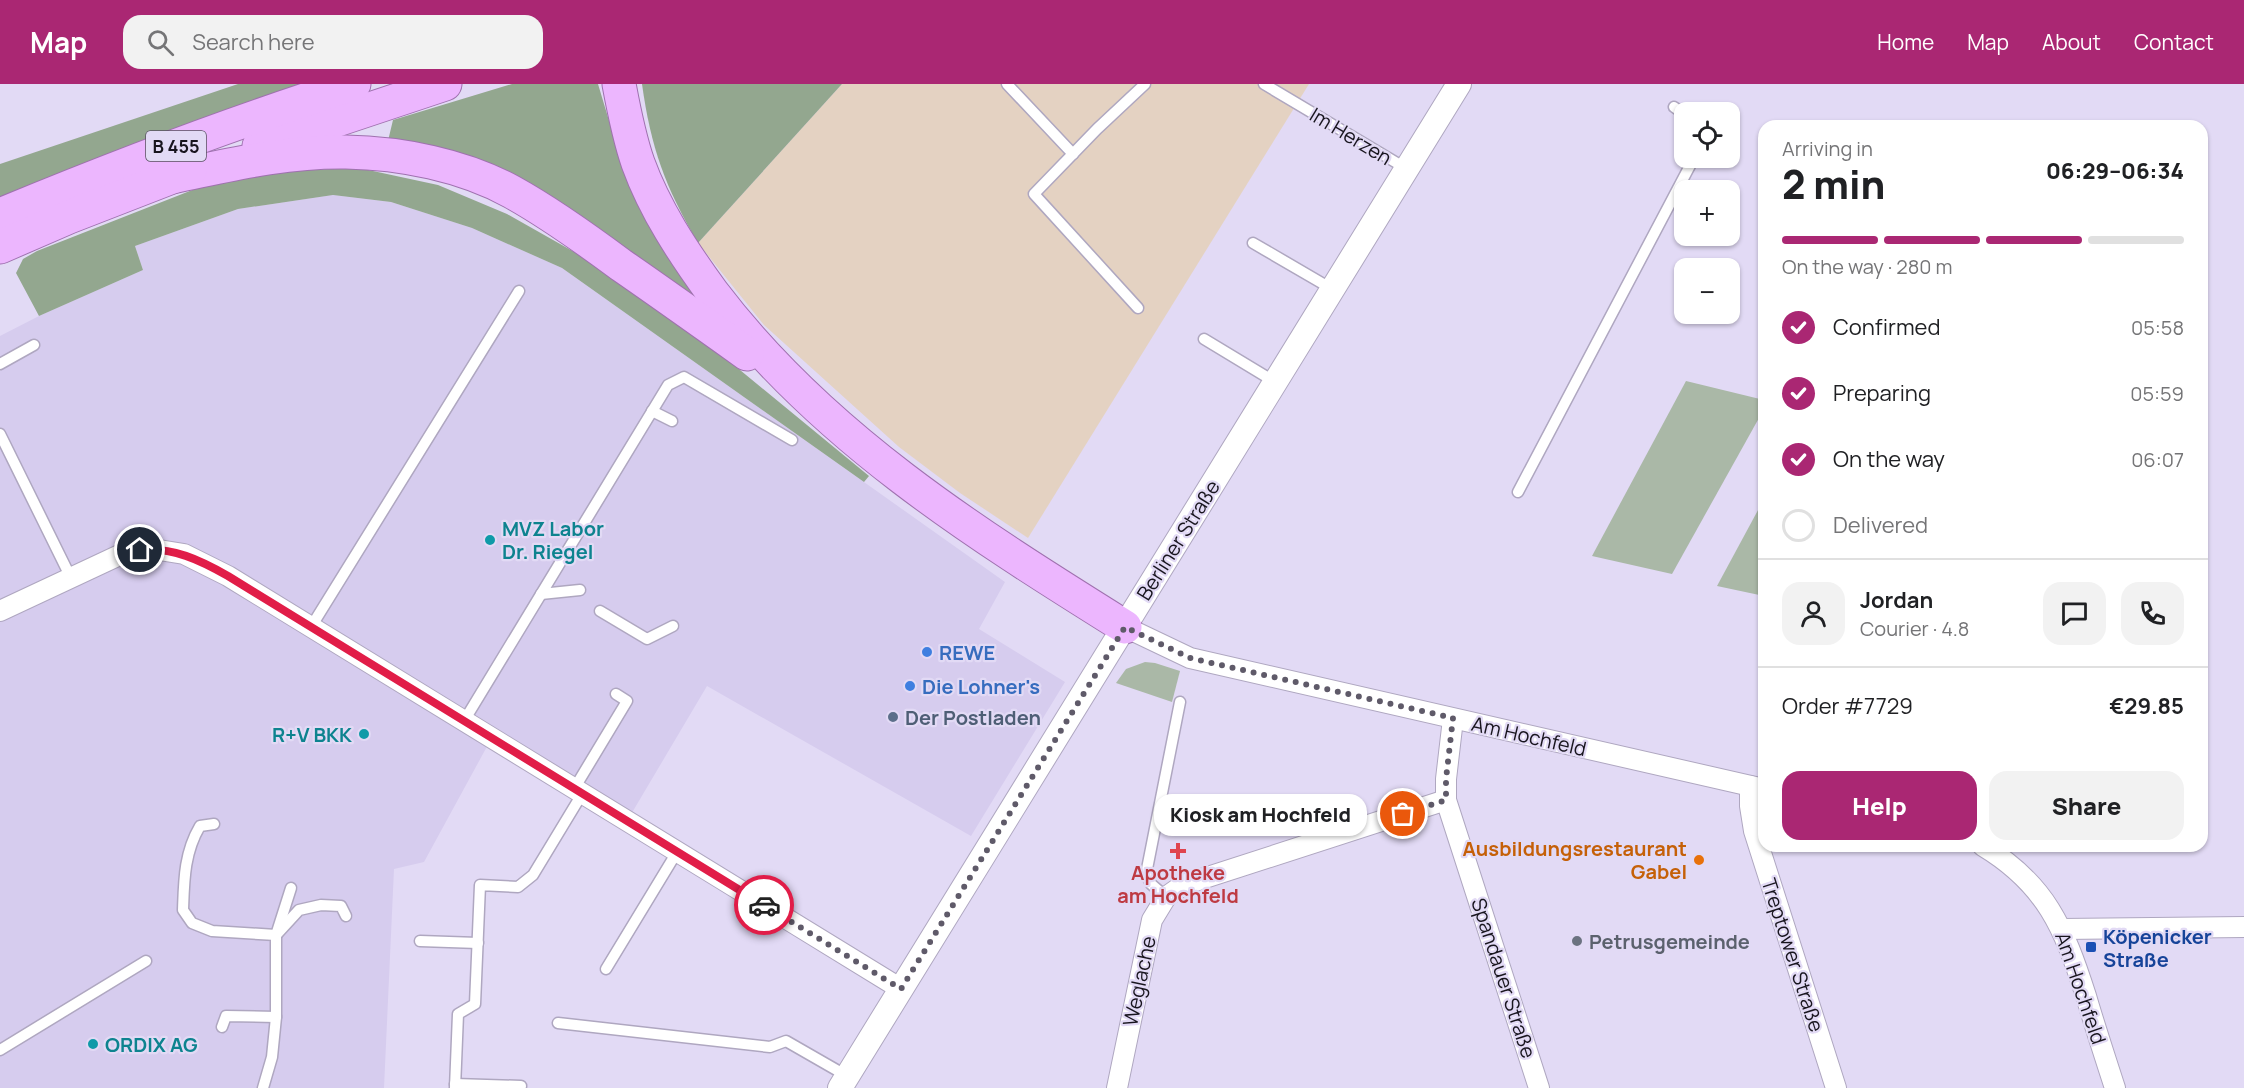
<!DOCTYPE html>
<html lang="en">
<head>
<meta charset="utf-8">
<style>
  :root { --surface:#fff; --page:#f2f2f2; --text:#202124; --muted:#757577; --line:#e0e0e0; --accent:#aa2773 }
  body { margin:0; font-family:Manrope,sans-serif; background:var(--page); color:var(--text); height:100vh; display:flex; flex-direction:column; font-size:22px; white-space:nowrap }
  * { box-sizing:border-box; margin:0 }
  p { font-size:20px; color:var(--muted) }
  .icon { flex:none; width:33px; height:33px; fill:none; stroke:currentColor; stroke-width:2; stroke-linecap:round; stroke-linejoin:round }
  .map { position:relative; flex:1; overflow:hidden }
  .drawer { position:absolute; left:1758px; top:36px; width:450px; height:732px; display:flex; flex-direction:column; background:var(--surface); border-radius:18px; box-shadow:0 2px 4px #0004 }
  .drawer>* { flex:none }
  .controls { position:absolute; left:1674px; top:18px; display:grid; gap:12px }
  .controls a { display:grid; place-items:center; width:66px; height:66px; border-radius:12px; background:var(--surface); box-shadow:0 2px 4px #0004; font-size:30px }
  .pin { position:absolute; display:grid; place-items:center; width:51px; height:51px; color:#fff; margin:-26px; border:3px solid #fff; border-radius:50%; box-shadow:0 2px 6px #0007 }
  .courier { position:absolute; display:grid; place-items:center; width:60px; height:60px; margin:-30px; border:4px solid #e11d48; border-radius:50%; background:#fff; color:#222; box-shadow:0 2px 8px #0007 }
  .bubble { position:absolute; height:42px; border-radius:18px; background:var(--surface); box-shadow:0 2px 4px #0004; font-size:20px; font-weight:800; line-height:42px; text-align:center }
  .head em { font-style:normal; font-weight:800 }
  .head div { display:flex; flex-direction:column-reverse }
  .head { display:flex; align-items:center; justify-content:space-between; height:102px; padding:0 24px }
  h1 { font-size:39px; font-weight:800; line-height:45px }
  .bar { display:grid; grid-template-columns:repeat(4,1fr); gap:9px 6px; align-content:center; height:72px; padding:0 24px }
  .bar i { height:8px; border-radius:4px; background:var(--line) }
  .bar .selected { background:var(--accent) }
  .bar p { grid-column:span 4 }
  .line { display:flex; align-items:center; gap:15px; padding:0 24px; border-top:2px solid var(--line) }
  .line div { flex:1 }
  .round { display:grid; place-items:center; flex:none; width:63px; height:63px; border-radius:18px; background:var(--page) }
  ol { padding:0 24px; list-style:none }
  li { display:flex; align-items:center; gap:18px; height:66px }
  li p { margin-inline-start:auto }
  li .icon { padding:6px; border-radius:50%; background:var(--accent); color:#fff; stroke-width:4 }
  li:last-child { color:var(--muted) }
  li i { width:33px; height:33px; border:3px solid var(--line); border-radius:50% }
  .cta { display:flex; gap:12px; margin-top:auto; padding:12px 24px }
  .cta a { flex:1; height:69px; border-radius:18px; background:var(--accent); color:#fff; font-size:24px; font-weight:800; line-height:69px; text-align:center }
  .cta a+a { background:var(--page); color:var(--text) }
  header { display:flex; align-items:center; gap:36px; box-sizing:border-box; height:84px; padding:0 30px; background:var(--accent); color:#fff }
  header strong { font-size:28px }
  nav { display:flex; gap:33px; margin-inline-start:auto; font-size:21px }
  .search { width:420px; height:54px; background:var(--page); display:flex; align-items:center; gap:15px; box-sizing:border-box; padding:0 21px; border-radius:18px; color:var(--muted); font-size:22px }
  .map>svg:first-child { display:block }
  .built { fill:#d6ccee }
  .industrial { fill:#e4d2c2 }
  .green { fill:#aab8a7 }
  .forest { fill:#93a78f }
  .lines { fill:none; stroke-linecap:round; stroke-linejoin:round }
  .service-casing { stroke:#afa7c0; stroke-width:13 }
  .minor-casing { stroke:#afa7c0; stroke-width:22 }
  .tertiary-casing { stroke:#afa7c0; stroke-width:26 }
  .trunk-casing { stroke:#9f71af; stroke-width:35 }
  .service { stroke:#fff; stroke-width:10 }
  .minor { stroke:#fff; stroke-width:20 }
  .tertiary { stroke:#fff; stroke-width:24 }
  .trunk { stroke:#ecb6fe; stroke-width:33 }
  .done { stroke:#5f5a69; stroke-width:6; stroke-dasharray:0 10.8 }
  .route { stroke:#e11d48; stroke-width:8 }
  .culture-dot { fill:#0f9aa8; stroke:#e2daf5; stroke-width:2 }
  .shop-dot { fill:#3f7fe0; stroke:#e2daf5; stroke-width:2 }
  .service-dot { fill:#5c6f8a; stroke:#e2daf5; stroke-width:2 }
  .health-dot { fill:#e0444e; stroke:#e2daf5; stroke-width:2 }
  .food-dot { fill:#e8710a; stroke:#e2daf5; stroke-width:2 }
  .worship-dot { fill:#6b7280; stroke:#e2daf5; stroke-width:2 }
  .transit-dot { fill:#1a4fb4; stroke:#e2daf5; stroke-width:2 }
  .labels { text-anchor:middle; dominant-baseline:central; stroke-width:4.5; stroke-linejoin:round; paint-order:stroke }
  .shield { fill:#e2daf5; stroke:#55505e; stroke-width:1.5 }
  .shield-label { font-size:18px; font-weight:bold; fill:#18151e }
  .street-label { font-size:20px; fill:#18151e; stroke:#e2daf5 }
  .culture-label { font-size:20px; font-weight:bold; fill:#0d838f; stroke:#e2daf5; text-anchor:start }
  .shop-label { font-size:20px; font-weight:bold; fill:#366cbe; stroke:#e2daf5; text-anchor:start }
  .service-label { font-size:20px; font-weight:bold; fill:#4e5e75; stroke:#e2daf5; text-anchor:start }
  .food-label { font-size:20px; font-weight:bold; fill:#c56008; stroke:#e2daf5; text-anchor:end }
  .health-label { font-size:20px; font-weight:bold; fill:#be3a42; stroke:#e2daf5 }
  .transit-label { font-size:20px; font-weight:bold; fill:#164399; stroke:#e2daf5; text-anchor:start }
  .worship-label { font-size:20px; font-weight:bold; fill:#5b616d; stroke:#e2daf5; text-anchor:start }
</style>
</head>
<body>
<header>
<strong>Map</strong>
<div class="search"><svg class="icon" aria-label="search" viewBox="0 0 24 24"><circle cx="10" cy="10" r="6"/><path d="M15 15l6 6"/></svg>Search here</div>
<nav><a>Home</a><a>Map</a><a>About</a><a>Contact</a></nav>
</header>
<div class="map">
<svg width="2244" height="1004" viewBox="0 0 2244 1004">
  <rect width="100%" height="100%" fill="#e2daf5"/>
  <!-- built -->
  <polygon class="built" points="333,111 391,118 472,144 562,184 1005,498 979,545 1065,598 971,752 707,602 630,732 496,646 424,778 394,785 384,1004 0,1004 0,252 39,232 143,186 135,162 238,125"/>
  <!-- industrial -->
  <polygon class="industrial" points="842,0 1309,0 1028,454 960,409 899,363 764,241 698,159"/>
  <!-- green -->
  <g class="green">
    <polygon points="1686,297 1764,316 1764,325 1672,490 1592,472"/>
    <polygon points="1764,415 1764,512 1717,502"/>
    <polygon points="1145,578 1155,579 1180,587 1172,618 1116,599 1126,585"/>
  </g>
  <!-- forest -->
  <g class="forest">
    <polygon points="238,0 321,0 0,114 0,80"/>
    <polygon points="512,0 598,0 625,90 707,228 387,61 393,36"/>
    <path d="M642,0H842L698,159C665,103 651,64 642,0Z"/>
    <polygon points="359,84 438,101 507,130 576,169 706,258 869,392 864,398 562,184 472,144 391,118 333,111 238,125 135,162 143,186 39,232 16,189 23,175 37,167 200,103 250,92 303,86"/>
  </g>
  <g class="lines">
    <defs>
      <g id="service">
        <polyline points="1007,0 1073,70"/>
        <polyline points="1264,0 1407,85"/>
        <polyline points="1674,23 1684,30"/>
        <polyline points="1253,159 1332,205"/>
        <polyline points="1138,224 1034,110 1097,45 1145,0"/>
        <polyline points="1204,255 1275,298"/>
        <polyline points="0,280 34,261"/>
        <polyline points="652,327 672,337"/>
        <polyline points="0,350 71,494"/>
        <polyline points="1518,408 1694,74"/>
        <polyline points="541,510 580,506"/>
        <polyline points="600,527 647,555 673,542"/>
        <polyline points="311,543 519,207"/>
        <polyline points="464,637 668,301 684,293 792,356"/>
        <polyline points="574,705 627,617 616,610"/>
        <path d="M214,740L200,742C184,769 184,797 183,826L192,839L212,847L276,851V933L272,973L263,1004"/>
        <polyline points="1166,813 1151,800 1146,790 1180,618"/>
        <polyline points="277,848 291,804"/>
        <polyline points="276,851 299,826 321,821 341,822 346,832"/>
        <polyline points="420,857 478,859"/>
        <polyline points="606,885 677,768"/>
        <polyline points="558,939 770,963 786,957 847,992"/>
        <polyline points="222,943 226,932 276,933"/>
        <polyline points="0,966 146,877"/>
        <polyline points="455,1000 521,1002"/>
        <polyline points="455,1004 458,930 475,920 480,801 518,803 533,791 582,710"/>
      </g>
      <g id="minor">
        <polyline points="0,527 126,468 153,465 184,470 228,492 901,905"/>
        <polyline points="1125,543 1190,574 1764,705"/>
        <polyline points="1750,702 1750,722 1754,747 1836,1004"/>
        <polyline points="1446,716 1539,1004"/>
        <path d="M1983,762C2046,800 2064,844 2086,912C2095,943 2105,973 2115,1004"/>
        <polyline points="2062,845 2244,843"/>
        <polyline points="1117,1004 1152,836 1166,813 1183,801 1446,716 1446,695 1453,635"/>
      </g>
      <polyline id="tertiary" points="840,1004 1459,0"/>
      <g id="trunk">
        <path d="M619,0C624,27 629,53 638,79C655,126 683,168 712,208C822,353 973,448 1125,543"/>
        <polyline points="259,62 445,0"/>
        <path d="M171,93C229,81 287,67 346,68C401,69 463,81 512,108C550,129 586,155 621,181C663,210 705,240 747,270"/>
        <path d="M0,131C116,83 234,38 354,0"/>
        <polyline points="0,163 69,133 190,86"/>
      </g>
    </defs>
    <!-- service casing -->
    <use href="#service" class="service-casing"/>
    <!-- minor casing -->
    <use href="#minor" class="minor-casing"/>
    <!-- tertiary casing -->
    <use href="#tertiary" class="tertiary-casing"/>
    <!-- trunk casing -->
    <use href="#trunk" class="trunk-casing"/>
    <!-- service -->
    <use href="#service" class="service"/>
    <!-- minor -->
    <use href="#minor" class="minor"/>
    <!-- tertiary -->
    <use href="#tertiary" class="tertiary"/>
    <!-- trunk -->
    <use href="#trunk" class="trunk"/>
  </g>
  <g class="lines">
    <!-- done -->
    <polyline class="done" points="764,821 901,905 1125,543 1190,574 1453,634 1446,695 1446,716 1403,730"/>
    <!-- route -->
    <path class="route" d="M140,466C173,463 200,476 228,492L764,821"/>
  </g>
  <!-- markers -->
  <g class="culture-dot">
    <circle cx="490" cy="456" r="6"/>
    <circle cx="364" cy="650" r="6"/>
    <circle cx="93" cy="960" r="6"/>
  </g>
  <g class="shop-dot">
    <circle cx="927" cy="568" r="6"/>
    <circle cx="910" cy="602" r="6"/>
  </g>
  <circle class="service-dot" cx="893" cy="633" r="6"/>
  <path class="health-dot" d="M1175 758h6v6h6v6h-6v6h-6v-6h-6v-6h6z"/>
  <circle class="food-dot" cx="1699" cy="776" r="6"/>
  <circle class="worship-dot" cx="1577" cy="857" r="6"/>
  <rect class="transit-dot" x="2085" y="857" width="12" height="12" rx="3"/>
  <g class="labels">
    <!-- shield labels -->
    <rect class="shield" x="146" y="47" width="60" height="30" rx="4.5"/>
    <g class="shield-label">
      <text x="176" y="62">B 455</text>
    </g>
    <!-- street labels -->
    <g class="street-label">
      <text transform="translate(1351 52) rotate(31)">Im Herzen</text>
      <text transform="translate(1178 456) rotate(-58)">Berliner Straße</text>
      <text transform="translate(1529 652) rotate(13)">Am Hochfeld</text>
      <text transform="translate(1793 871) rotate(72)">Treptower Straße</text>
      <text transform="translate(1504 894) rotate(72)">Spandauer Straße</text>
      <text transform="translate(1139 897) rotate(-78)">Weglache</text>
      <text transform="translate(2081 904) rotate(71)">Am Hochfeld</text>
    </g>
    <!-- culture labels -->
    <g class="culture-label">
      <text x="502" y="444">MVZ Labor<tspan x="502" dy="23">Dr. Riegel</tspan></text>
      <text x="352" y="650" text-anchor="end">R+V BKK</text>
      <text x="105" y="960">ORDIX AG</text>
    </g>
    <!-- shop labels -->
    <g class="shop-label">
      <text x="939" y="568">REWE</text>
      <text x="922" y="602">Die Lohner's</text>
    </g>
    <!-- service labels -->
    <g class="service-label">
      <text x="905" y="633">Der Postladen</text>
    </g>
    <!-- food labels -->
    <g class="food-label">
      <text x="1687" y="764">Ausbildungsrestaurant<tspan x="1687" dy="23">Gabel</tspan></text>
    </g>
    <!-- health labels -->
    <g class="health-label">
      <text x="1178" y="788">Apotheke<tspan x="1178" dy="23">am Hochfeld</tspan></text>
    </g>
    <!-- transit labels -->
    <g class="transit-label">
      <text x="2103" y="852">Köpenicker<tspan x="2103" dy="23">Straße</tspan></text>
    </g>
    <!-- worship labels -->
    <g class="worship-label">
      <text x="1589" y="857">Petrusgemeinde</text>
    </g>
  </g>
</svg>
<div class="controls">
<a><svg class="icon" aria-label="locate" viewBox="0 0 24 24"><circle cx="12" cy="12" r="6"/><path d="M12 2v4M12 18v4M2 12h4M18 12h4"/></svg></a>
<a>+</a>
<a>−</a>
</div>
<div class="pin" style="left:1403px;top:730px;background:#ea580c"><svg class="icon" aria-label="bag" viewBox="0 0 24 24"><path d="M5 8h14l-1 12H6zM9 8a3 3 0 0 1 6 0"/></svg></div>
<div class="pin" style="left:140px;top:466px;background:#1f2937"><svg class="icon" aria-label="home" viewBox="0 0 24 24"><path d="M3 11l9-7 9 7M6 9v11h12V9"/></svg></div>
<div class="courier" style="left:764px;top:821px"><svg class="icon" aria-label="car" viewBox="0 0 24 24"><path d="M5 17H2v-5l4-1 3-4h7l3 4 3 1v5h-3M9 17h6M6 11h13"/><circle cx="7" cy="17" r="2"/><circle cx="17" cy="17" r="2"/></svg></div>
<div class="bubble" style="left:1154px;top:710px;width:213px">Kiosk am Hochfeld</div>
<section class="drawer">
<div class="head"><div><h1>2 min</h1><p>Arriving in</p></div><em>06:29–06:34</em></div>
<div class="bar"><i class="selected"></i><i class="selected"></i><i class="selected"></i><i></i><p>On the way · 280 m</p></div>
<ol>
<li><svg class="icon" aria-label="check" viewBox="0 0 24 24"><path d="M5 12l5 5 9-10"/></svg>Confirmed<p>05:58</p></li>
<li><svg class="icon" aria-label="check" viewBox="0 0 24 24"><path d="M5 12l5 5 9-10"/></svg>Preparing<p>05:59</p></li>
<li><svg class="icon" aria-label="check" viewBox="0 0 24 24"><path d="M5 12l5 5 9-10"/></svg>On the way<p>06:07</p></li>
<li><i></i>Delivered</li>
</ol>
<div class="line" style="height:108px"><a class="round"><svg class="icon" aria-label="person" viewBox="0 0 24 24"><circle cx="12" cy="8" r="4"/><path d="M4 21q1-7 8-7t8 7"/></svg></a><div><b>Jordan</b><p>Courier · 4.8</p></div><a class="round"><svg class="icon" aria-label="chat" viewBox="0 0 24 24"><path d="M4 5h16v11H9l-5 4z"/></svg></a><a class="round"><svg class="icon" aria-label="phone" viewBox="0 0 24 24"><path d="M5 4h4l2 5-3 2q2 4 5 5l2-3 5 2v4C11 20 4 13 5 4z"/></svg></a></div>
<div class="line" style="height:78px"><div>Order #7729</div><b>€29.85</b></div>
<div class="cta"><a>Help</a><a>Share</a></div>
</section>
</div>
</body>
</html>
